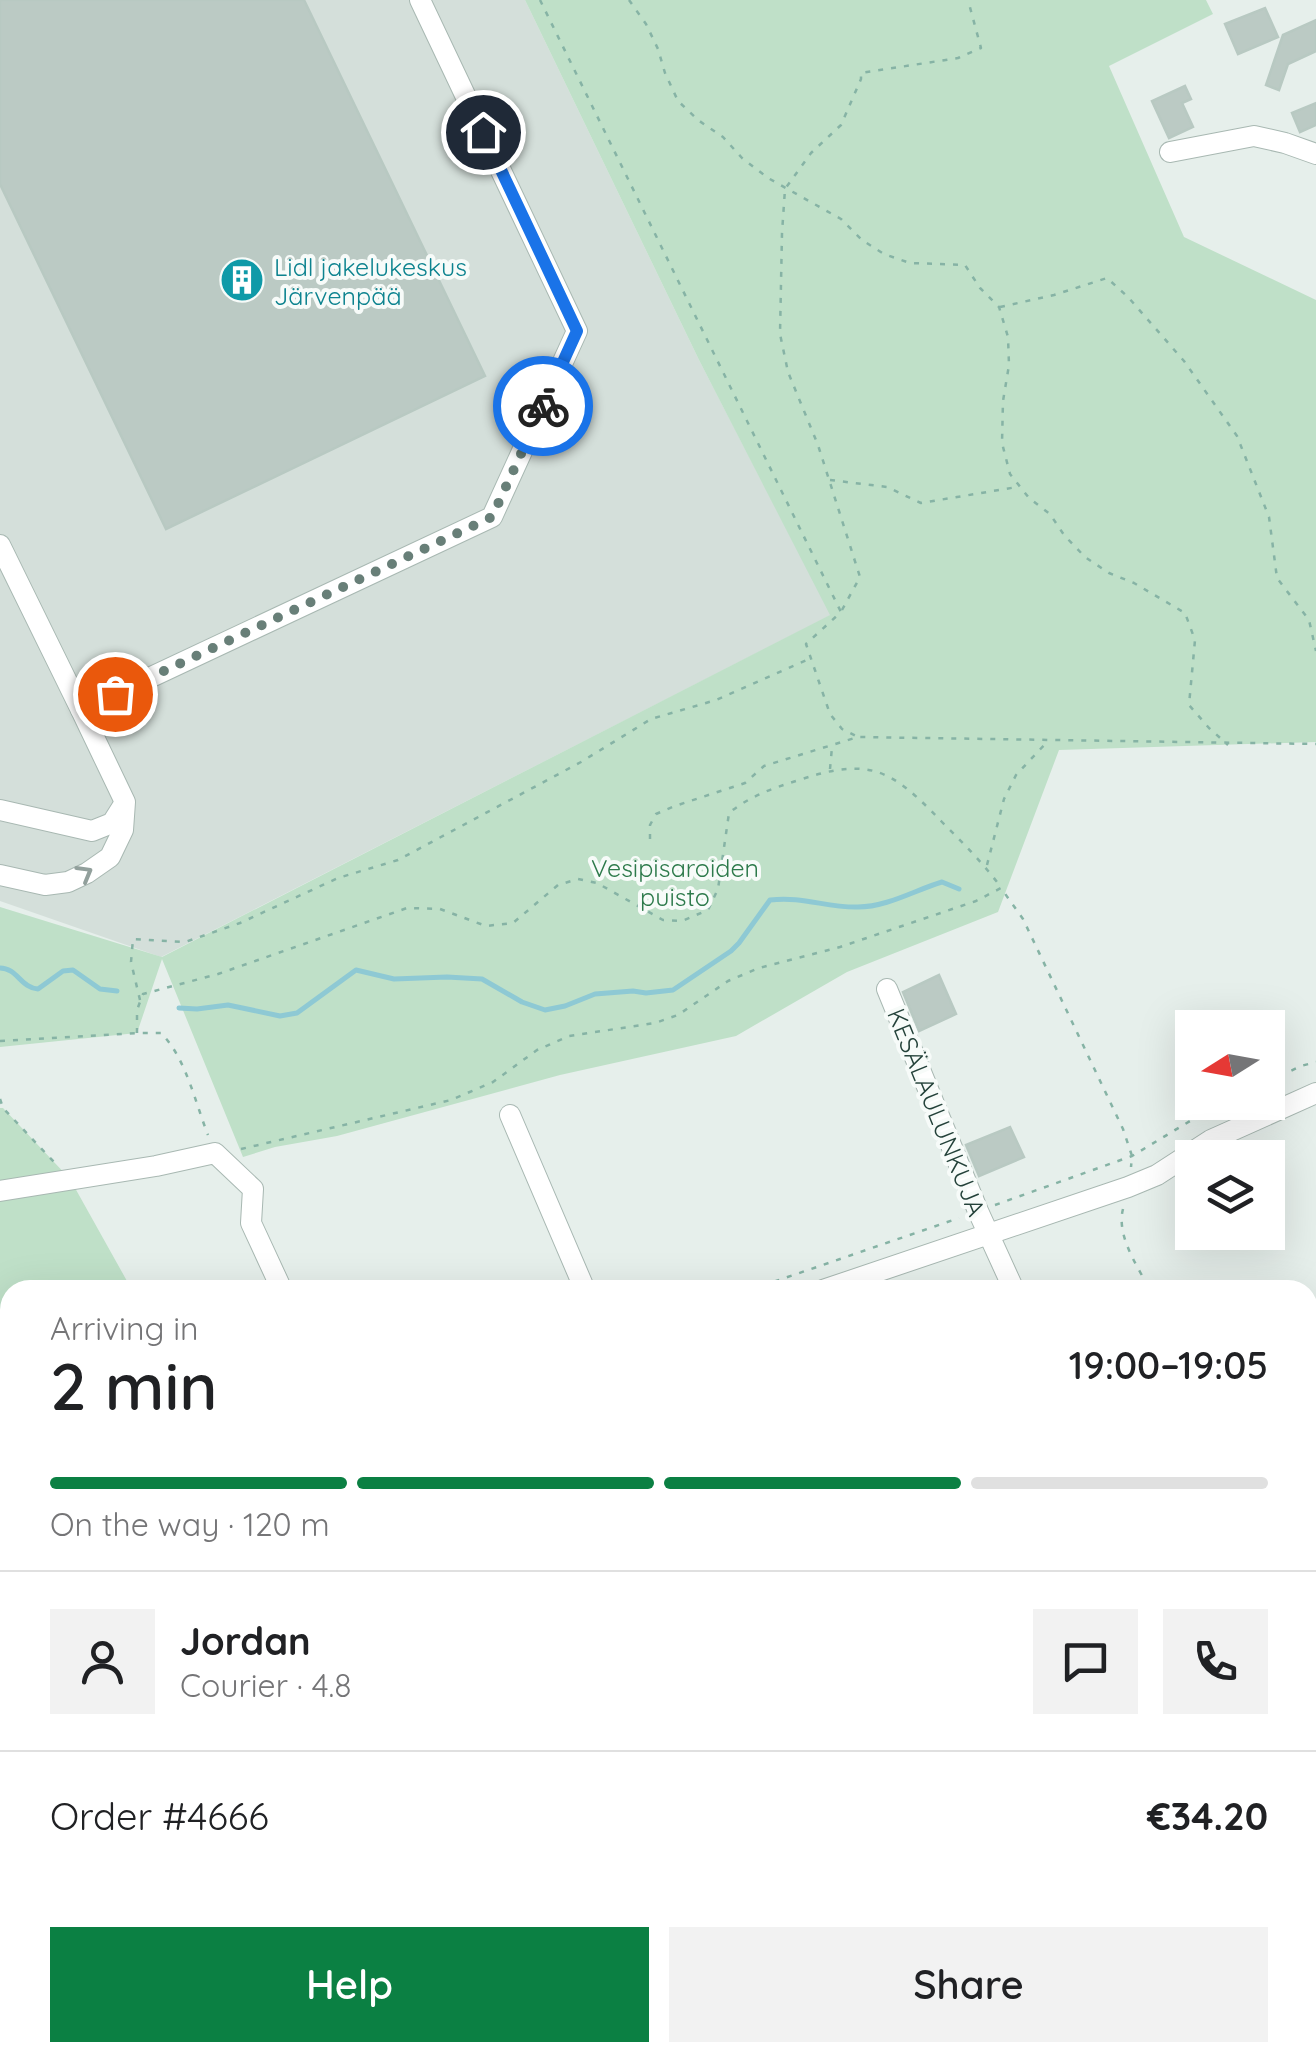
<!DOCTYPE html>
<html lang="en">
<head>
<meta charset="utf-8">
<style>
  :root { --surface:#fff; --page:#f2f2f2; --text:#202124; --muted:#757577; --line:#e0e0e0; --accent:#0b8043 }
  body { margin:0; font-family:Quicksand,sans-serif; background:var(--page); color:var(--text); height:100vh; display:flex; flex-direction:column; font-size:38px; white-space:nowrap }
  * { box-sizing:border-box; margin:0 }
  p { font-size:32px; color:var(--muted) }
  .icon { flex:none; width:55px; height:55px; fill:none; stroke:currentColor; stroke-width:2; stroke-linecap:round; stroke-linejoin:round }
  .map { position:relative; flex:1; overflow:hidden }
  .panel { position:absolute; left:0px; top:1280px; width:1318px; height:782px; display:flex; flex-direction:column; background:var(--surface); border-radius:30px 30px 0 0; box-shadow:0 10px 40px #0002 }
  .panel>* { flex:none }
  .needle { width:65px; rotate:259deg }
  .tools { position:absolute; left:1175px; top:1010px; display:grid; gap:20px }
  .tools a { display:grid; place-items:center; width:110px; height:110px; border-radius:0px; background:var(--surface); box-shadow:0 10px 40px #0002; font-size:50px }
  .pin { position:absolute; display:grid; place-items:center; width:85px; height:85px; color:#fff; margin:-42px; border:5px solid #fff; border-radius:50%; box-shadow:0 2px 10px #0007 }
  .courier { position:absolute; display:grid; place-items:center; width:100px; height:100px; margin:-50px; border:8px solid #1a73e8; border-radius:50%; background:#fff; color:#222; box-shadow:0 2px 12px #0007 }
  .head em { font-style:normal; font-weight:600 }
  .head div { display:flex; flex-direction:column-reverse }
  .head { display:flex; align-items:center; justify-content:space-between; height:170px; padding:0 50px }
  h1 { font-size:65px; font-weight:600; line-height:75px }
  .bar { display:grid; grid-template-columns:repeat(4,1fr); gap:15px 10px; align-content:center; height:120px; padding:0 50px }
  .bar i { height:12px; border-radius:8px; background:var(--line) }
  .bar .selected { background:var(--accent) }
  .bar p { grid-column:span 4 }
  .line { display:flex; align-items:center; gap:25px; padding:0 50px; border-top:2px solid var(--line) }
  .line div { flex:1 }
  .round { display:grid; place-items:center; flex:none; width:105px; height:105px; border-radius:0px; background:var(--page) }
  .action { display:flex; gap:20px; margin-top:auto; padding:20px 50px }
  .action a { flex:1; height:115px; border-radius:0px; background:var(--accent); color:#fff; font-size:40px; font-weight:600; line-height:115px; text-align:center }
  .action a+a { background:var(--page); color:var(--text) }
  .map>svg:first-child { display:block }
  .built { fill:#d4dfda }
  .green { fill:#bfe0c8 }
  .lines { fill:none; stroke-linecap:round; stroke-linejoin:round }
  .stream { stroke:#8ec9d4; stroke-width:5 }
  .building { fill:#bbcac4; stroke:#b8c9c2; stroke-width:2.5 }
  .minor-casing { stroke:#a8b8b2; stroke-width:22 }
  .path { stroke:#86b3a5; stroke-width:2.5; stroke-dasharray:5 8; stroke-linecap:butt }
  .minor { stroke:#fff; stroke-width:20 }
  .rail { stroke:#5f7d75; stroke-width:5; stroke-dasharray:20 10; stroke-linecap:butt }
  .oneway { stroke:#92a09c }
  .done { stroke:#687f78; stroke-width:10; stroke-dasharray:0 18 }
  .route { stroke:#1a73e8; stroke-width:12 }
  .labels { text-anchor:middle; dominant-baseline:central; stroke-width:8; stroke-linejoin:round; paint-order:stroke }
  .culture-label { font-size:25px; fill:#0d838f; stroke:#f7fbf9; text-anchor:start }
  .park-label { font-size:25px; fill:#2d7a4b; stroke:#f7fbf9 }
  .street-label { font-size:25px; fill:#24423a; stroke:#f7fbf9 }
</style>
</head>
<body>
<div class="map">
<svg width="1316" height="2061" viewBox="0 0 1316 2061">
  <rect width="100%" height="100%" fill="#e6efeb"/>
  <!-- built -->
  <g class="built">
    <polygon points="0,0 525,0 699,360 831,615 161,957 0,901"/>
    <polygon points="1316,1717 1316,1796 1308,1799 1308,1720"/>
    <polygon points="331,2052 551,2052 551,2053 526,2061 306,2061"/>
  </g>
  <!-- green -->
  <g class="green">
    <polygon points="525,0 1206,0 1213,14 1109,66 1184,237 1316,300 1316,742 1059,750 998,912 847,972 736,1036 560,1075 337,1136 275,1147 243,1157 162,959 137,1033 0,1047 0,907 162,957 830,615 699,360"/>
    <polygon points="0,1108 3,1108 70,1179 132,1290 10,1290 10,1652 0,1647"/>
    <polygon points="0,1943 10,1974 10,2010 0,2016"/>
  </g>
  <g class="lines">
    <!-- stream -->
    <g class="stream">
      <path d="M0,968C17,968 21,988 38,989L63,971L73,970L100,989L117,991"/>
      <path d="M179,1008L197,1009L228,1005L280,1016L297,1013L356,970L394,979L447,977L482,979L522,1002L545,1010L565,1006L595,994L633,991L646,993L673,990L731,951L739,943L770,900C803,896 827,908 858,907C887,907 915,890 942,882L959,889"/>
      <polyline points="1308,1713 1316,1712"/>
    </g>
  </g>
  <!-- building -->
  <g class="building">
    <polygon points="0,0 304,0 485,376 166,529 0,184"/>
    <polygon points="1265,8 1278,37 1238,54 1225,24"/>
    <polygon points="1316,20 1316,51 1288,64 1279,90 1266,85 1283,35"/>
    <polygon points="1185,86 1191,99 1182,103 1193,127 1169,138 1152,101"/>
    <polygon points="1316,103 1316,125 1300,132 1292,113"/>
    <polygon points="939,975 956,1014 919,1031 903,992"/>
    <polygon points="1010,1127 1024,1157 979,1176 966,1145"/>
  </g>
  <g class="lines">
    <defs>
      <g id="minor">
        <polyline points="1170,152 1254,136 1285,143 1316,154"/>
        <polyline points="0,545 81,710 492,517 577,331 420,0"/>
        <polyline points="0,810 92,831 112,823 124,804"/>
        <polyline points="0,875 45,885 68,882 87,873 110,857 123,830 125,802 81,710"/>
        <polyline points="887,989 978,1211 1014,1290"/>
        <polyline points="510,1115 585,1290"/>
        <polyline points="0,1191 156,1166 215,1153 253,1189 251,1223 282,1290"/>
        <polyline points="823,1290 1128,1187 1157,1175 1211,1140 1316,1093"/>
        <polyline points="0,1672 10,1673"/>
        <polyline points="1308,1690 1316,1687"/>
        <polyline points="0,1937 4,1936 10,1952"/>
      </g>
    </defs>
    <!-- minor casing -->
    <use href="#minor" class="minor-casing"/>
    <!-- path -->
    <g class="path">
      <polyline points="540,0 841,612 806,644 830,714 842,729 858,737"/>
      <polyline points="629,0 646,24 658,49 665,73 678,101 698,120 723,137 742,158 768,178 841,219 862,240 884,254 910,263 965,265 980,288 999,307 1008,337 1009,365 1003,401 1002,443 1010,474 1029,498 1050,514 1064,535 1085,557 1109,573 1134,583 1185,613 1195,640 1189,705 1209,728 1228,745"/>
      <polyline points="1000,307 1054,295 1107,278 1128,297 1184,361 1237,436 1269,517 1277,578 1309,620 1316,651"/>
      <polyline points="830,480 887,487 921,503 1017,487"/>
      <polyline points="842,610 860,577 818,445 788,372 780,334 782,233 785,189 811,153 841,125 861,79 861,73 958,58 981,48 968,0"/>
      <polyline points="830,769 832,747"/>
      <polyline points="650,839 650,825 656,814 675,806 745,783 764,766 858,737 1316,744"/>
      <polyline points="987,865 1004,799 1016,775 1048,741"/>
      <polyline points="140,1000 131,962 133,939 185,942 240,923 338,878 398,860 581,762 651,719 716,700 809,659"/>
      <path d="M137,1033V1010L143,994L218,974L407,908L440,909L486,926L513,923L558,885L578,879L597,883L663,920L682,921L708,910L718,889L729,813C750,796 773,788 799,780C871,756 892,770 942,822C963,843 983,863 1000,886"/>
      <path d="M0,1041L137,1033H161C186,1058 195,1102 208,1135"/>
      <polyline points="1268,1082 1301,1066 1316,1062"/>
      <polyline points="0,1099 3,1108 54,1162"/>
      <polyline points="241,1149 451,1100 493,1082 537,1050 569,1036 655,1023 678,1015 728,981 759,968 840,947 976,901 1001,888 1023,919 1123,1129 1132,1156 1131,1167"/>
      <polyline points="995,1205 1132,1156 1200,1115 1225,1102"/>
      <path d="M1123,1209C1116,1236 1138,1267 1150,1290"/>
      <polyline points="750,1290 959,1218"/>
      <polyline points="0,1418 10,1419"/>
      <polyline points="1308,1605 1316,1616"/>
      <polyline points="0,1647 10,1652"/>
      <polyline points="0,1713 10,1716"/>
      <polyline points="1308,1861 1316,1858"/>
      <polyline points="101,2061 102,2052"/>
      <polyline points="201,2061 227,2052"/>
      <polyline points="281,2061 307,2052"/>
      <polyline points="721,2061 740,2052"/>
    </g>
    <!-- minor -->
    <use href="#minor" class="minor"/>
    <!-- rail -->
    <g class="rail">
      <polyline points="1308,1731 1316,1729"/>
      <polyline points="1308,1756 1316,1753"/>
      <polyline points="331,2061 356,2052"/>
      <polyline points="370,2061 395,2052"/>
      <polyline points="404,2061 429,2052"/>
    </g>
  </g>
  <!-- one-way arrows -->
  <defs><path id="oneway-chevron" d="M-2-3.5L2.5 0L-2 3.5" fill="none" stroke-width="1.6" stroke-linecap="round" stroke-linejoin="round" transform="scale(2.5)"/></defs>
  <use class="oneway" href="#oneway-chevron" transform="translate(85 873) rotate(-30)"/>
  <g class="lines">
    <!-- done -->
    <polyline class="done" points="115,694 492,517 543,406"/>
    <!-- route -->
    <polyline class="route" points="483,132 577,331 543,406"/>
  </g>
  <!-- icons -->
  <defs>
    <symbol id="building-disc" viewBox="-11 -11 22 22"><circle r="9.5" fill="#0f9aa8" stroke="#f7fbf9"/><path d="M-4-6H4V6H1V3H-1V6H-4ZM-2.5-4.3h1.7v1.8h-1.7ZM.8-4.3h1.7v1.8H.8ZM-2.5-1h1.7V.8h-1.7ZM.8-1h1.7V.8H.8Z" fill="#fff"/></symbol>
  </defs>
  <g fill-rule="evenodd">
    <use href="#building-disc" x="217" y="255" width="50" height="50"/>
  </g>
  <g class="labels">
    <!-- culture labels -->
    <g class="culture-label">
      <text x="274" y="266">Lidl jakelukeskus<tspan x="274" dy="29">Järvenpää</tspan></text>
    </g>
    <!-- park labels -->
    <g class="park-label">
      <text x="675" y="867">Vesipisaroiden<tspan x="675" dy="29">puisto</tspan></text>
    </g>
    <!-- street labels -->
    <g class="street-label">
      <text transform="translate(937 1112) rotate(68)">KESÄLAULUNKUJA</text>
    </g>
  </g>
</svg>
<div class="tools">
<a><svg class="needle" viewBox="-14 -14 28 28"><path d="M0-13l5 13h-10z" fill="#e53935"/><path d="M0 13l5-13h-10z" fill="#757577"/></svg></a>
<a><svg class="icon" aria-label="layers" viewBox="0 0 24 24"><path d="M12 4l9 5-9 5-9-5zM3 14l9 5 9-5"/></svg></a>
</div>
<div class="pin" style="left:115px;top:694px;background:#ea580c"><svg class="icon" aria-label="bag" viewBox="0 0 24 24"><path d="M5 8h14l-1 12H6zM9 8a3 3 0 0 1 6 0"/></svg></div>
<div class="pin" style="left:483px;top:132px;background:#1f2937"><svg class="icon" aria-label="home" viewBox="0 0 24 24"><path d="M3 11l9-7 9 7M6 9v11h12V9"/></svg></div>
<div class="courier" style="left:543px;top:406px"><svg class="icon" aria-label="bike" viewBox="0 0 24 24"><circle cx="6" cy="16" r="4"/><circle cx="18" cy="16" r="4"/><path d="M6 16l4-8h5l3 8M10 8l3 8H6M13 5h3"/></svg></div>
<section class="panel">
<div class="head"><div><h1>2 min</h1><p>Arriving in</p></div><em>19:00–19:05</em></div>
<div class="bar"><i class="selected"></i><i class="selected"></i><i class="selected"></i><i></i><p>On the way · 120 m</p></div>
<div class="line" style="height:180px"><a class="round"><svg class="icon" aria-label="person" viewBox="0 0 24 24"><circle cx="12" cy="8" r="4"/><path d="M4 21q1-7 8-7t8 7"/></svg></a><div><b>Jordan</b><p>Courier · 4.8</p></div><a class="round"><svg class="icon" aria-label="chat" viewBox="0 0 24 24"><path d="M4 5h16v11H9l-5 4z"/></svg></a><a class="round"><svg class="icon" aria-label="phone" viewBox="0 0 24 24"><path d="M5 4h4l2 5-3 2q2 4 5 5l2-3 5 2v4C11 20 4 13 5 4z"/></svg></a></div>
<div class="line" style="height:130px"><div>Order #4666</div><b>€34.20</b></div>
<div class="action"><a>Help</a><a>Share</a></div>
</section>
</div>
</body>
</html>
